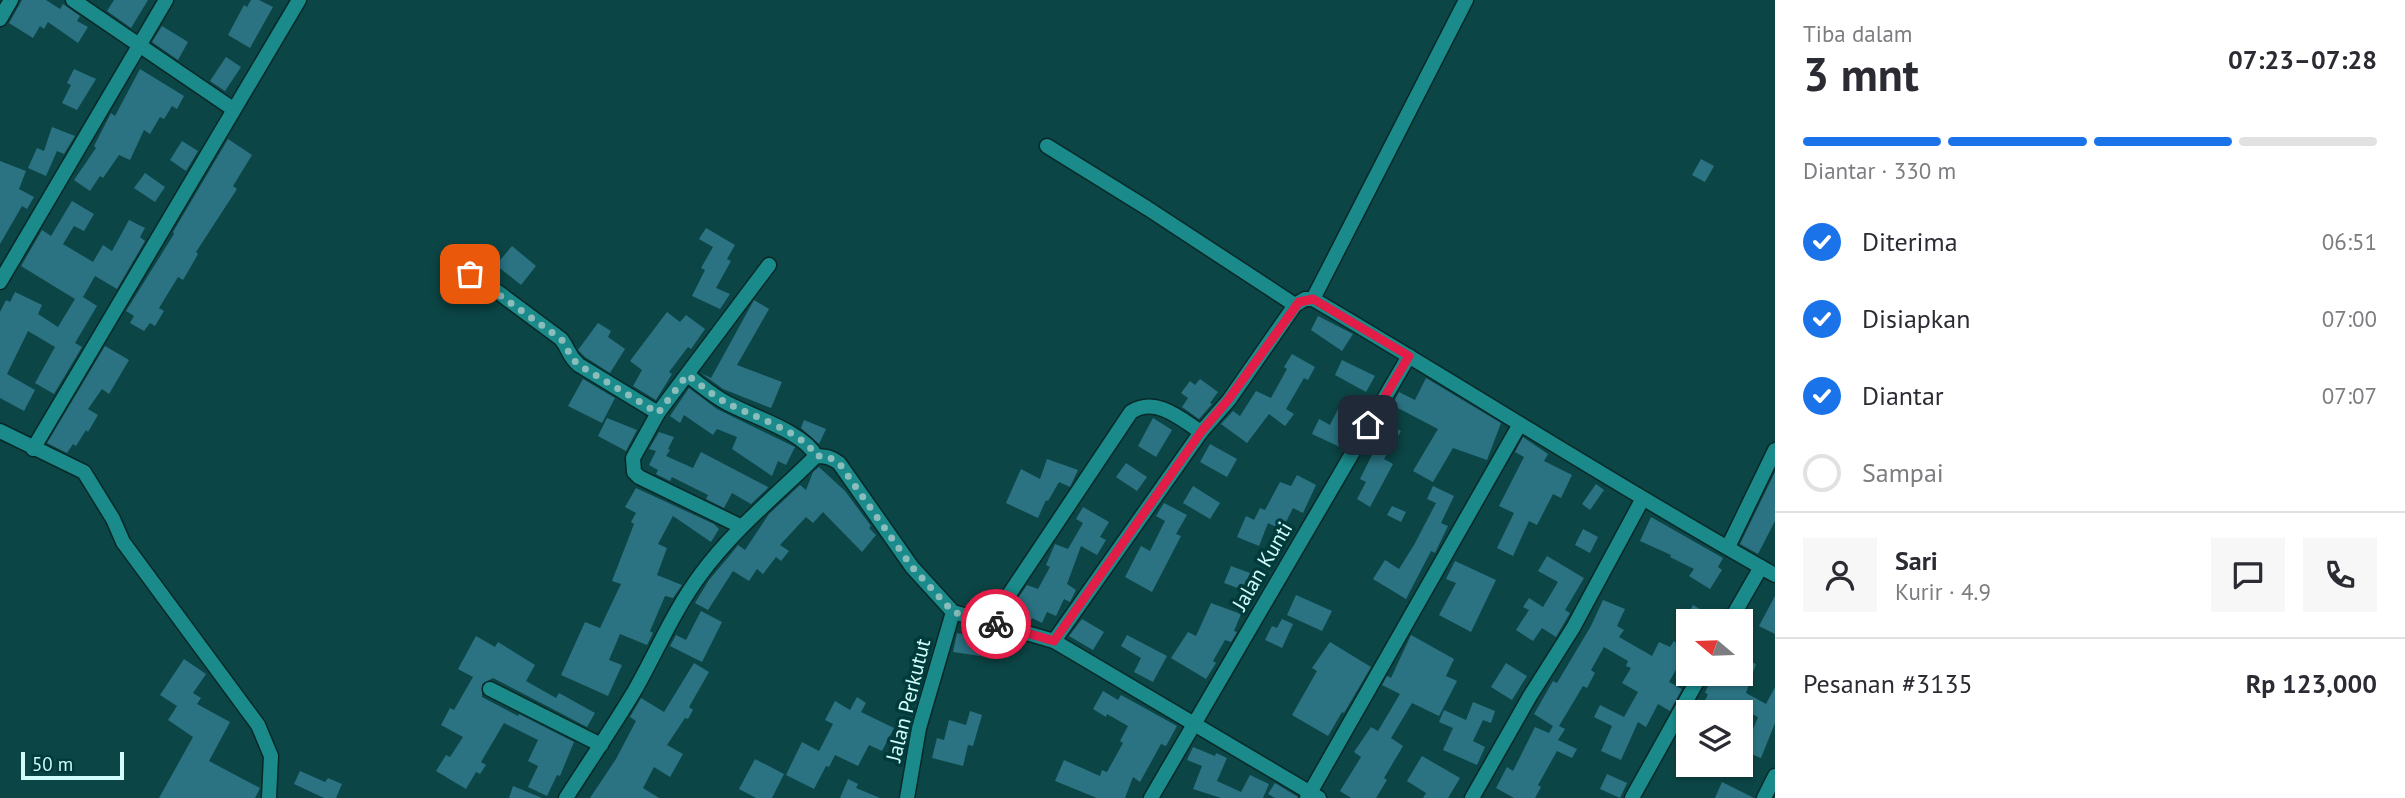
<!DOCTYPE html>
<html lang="id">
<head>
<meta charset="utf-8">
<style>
  :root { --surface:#fff; --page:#f7f7f7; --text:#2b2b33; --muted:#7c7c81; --line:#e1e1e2; --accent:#1a73e8 }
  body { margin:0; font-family:"PT Sans",sans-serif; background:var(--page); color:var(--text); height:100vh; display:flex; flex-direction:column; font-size:26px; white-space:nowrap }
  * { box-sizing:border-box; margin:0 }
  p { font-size:23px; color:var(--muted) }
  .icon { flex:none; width:38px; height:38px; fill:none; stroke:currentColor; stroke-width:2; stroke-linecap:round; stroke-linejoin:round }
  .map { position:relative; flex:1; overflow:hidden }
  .details { display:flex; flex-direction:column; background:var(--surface); width:630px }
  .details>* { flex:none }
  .needle { width:46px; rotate:289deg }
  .tools { position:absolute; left:1676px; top:609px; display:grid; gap:14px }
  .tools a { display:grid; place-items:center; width:77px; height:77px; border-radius:0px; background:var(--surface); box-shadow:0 2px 5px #0004; font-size:35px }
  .scale { position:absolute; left:21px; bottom:18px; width:103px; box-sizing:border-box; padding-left:7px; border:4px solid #d0fdfc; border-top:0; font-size:19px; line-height:24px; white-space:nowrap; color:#d0fdfc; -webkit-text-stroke:5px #003a3a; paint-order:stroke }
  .pin { position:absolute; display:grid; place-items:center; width:60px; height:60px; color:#fff; margin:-30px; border-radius:14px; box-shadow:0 4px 10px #0006 }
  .courier { position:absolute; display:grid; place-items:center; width:70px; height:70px; margin:-35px; border:5px solid #e11d48; border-radius:50%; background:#fff; color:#222; box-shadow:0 2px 9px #0007 }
  .summary em { font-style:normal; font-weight:700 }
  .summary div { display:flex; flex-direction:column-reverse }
  .summary { display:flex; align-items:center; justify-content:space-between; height:119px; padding:0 28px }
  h1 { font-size:46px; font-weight:700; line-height:52px }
  .bar { display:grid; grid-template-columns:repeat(4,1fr); gap:10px 7px; align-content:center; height:84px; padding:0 28px }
  .bar i { height:9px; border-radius:5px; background:var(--line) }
  .bar .on { background:var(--accent) }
  .bar p { grid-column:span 4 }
  .line { display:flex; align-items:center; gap:18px; padding:0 28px; border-top:2px solid var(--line) }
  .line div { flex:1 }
  .round { display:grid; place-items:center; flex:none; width:74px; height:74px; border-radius:0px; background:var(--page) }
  ol { padding:0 28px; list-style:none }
  li { display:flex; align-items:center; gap:21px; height:77px }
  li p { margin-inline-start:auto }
  li .icon { padding:7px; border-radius:50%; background:var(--accent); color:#fff; stroke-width:4 }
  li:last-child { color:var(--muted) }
  li i { width:38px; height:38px; border:4px solid var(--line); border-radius:50% }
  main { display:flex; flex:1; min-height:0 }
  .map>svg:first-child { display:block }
  .building { fill:#2b7383 }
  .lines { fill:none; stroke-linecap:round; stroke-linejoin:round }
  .minor-casing { stroke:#082828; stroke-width:17 }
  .minor { stroke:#1a8a8a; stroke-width:14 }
  .done { stroke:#8bbdbc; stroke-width:7; stroke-dasharray:0 12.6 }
  .route { stroke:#e11d48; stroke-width:9 }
  .labels { text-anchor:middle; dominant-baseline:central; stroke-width:7; stroke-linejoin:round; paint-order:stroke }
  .street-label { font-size:21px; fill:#d0fdfc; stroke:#003a3a }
</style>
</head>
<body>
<main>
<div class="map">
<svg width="1775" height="798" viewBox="0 0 1775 798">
  <rect width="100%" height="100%" fill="#0c4545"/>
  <!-- building -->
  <g class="building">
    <polygon points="22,0 46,0 60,9 63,4 80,16 77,21 88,27 78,43 48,22 44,29 40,26 33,38 9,23"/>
    <polygon points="114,0 148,0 131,28 107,11"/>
    <polygon points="251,0 259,0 273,7 250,48 228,35 244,5 247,7"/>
    <polygon points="162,26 188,42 178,60 152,42"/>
    <polygon points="226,57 241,67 225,91 210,81"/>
    <polygon points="74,69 96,79 77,110 62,103 71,85 67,83"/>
    <polygon points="140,69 184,96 177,109 172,106 164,119 160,117 150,134 144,130 130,160 119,155 103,178 100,176 90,191 74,180 96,148 94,146 111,113 115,116"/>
    <polygon points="52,127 75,136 64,154 57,151 46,176 28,168 37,148 44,151"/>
    <polygon points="228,139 252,155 233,186 237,189 196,252 198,254 190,268 183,280 178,277 159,308 164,311 155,326 150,323 144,331 130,323 134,316 126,311 174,234 173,232"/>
    <polygon points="182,141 198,151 186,171 170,160"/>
    <polygon points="1701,159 1714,166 1705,182 1692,175"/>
    <polygon points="0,161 26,171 19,189 34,197 27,209 22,206 0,244"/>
    <polygon points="145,173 165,187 155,202 134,188"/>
    <polygon points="72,201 94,214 84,231 74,226 63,244 93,262 103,245 112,251 129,220 145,228 140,237 145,241 117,289 95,276 83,297 97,306 75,343 82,347 54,394 35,383 55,347 28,331 7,374 35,390 24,411 0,398 0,312 6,300 10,302 15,292 42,305 38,314 58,327 75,299 21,266 42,230 51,236"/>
    <polygon points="706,228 735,245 727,259 731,261 716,288 730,294 720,309 692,296 705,270 701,268 713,247 699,239"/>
    <polygon points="512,246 536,266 521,285 496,265"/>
    <polygon points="754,300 769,309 737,365 782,382 771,408 723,389 701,373 711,378"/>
    <polygon points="667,312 680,322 686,315 705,329 691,349 688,347 669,372 672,374 656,400 633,386 642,370 630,361"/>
    <polygon points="1318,316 1353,334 1342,351 1311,330"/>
    <polygon points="598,323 611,331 608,337 625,349 610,373 585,357 578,350"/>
    <polygon points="105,346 129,360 109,394 102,389 88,409 98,415 88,432 86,430 76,446 73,444 67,453 47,443"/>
    <polygon points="1292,354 1315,367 1308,380 1304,378 1286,409 1294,414 1285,426 1269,414 1247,443 1221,424 1233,411 1240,416 1256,391 1271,398 1287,369 1284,367"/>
    <polygon points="1342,360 1375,376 1366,392 1335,375"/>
    <polygon points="1426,378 1501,423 1487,460 1453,448 1433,482 1413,471 1438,429 1392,405 1399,392 1415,400"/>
    <polygon points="583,379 615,398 602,423 568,406"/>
    <polygon points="1200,379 1218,392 1210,403 1212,404 1199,419 1182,407 1188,398 1181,393 1190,381 1195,385"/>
    <polygon points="689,388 717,409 795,447 786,465 778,461 772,476 732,449 737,437 717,429 713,435 684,415 680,423 670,416"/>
    <polygon points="1341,403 1357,411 1342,448 1312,434 1319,419 1330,425"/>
    <polygon points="607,418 637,430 626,451 598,436"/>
    <polygon points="1153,418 1172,430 1156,457 1138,446"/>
    <polygon points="804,420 826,429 819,444 801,428"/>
    <polygon points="1381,422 1401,431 1384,459 1393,464 1370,507 1357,499 1366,482 1360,479 1375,449 1368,445"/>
    <polygon points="659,432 674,437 668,449 670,450 666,456 693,468 701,452 768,487 767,489 751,504 732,493 724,508 706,499 708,495 672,477 670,481 656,474 658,470 649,465 656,451 649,449"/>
    <polygon points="1523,437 1548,454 1544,461 1572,475 1561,498 1553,494 1537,525 1529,521 1513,556 1497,548 1514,513 1499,506 1524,457 1515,452"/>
    <polygon points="1210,444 1237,459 1227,477 1200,462"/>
    <polygon points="1047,459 1078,470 1070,487 1059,482 1048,501 1046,500 1038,518 1006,503 1021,469 1040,479"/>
    <polygon points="1126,463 1147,477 1137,491 1116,477"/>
    <polygon points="819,467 845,491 871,526 869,528 876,535 862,552 823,512 813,523 806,517 780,545 789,551 781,561 776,557 763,574 757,569 749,581 733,571 708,610 695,603 709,580 735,549 738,545 745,550 769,514 800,485 806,490 813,472"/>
    <polygon points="1775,472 1775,521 1758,554 1740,544"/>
    <polygon points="1297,475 1316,485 1303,513 1293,508 1282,530 1268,523 1259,546 1237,537 1246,516 1254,520 1260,508 1265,510 1280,482 1291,486"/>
    <polygon points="1596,484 1604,490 1590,510 1582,504"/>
    <polygon points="1193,486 1220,503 1210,519 1183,503"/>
    <polygon points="1433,486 1454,496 1441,523 1448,526 1435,553 1431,551 1406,599 1373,579 1385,560 1399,569 1414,545 1436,503 1427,499"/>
    <polygon points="636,488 714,524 719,529 711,542 673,516 658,544 667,548 657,575 682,585 673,598 665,596 650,631 653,633 647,645 620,634 609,660 622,665 608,696 561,675 585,622 600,628 621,584 612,581 634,524 631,522 636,513 625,507"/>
    <polygon points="1164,503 1187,515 1176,534 1181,536 1152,592 1125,577 1141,546 1150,551 1165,521 1156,516"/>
    <polygon points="1392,506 1406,512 1401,522 1387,515"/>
    <polygon points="1083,507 1109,522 1100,537 1106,540 1097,555 1081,546 1067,584 1076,590 1070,602 1064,599 1056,616 1047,612 1042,623 1032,618 1030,624 1011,619 1016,601 1027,585 1038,589 1050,567 1046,565 1055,544 1068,549 1083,523 1076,519"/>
    <polygon points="1651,517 1723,558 1718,567 1722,570 1710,589 1689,576 1694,569 1670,557 1671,555 1640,541"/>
    <polygon points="1583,529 1598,537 1590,553 1575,545"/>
    <polygon points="1547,556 1584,578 1565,610 1570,613 1556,637 1542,628 1533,641 1516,630 1529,610 1523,607 1529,598 1543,607 1558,582 1538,571"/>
    <polygon points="1455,561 1496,580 1471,632 1439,615 1456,583 1446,579"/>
    <polygon points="1231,566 1250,573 1243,590 1224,583"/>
    <polygon points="1296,595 1332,611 1322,631 1287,615"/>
    <polygon points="1775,596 1775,634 1759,626"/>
    <polygon points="1603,600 1625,609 1617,626 1624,630 1619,637 1652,656 1659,642 1670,647 1674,641 1676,643 1690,618 1687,616 1693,605 1720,621 1689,621 1689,647 1669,682 1682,689 1670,711 1658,704 1646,727 1638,722 1621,760 1601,751 1612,726 1594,717 1600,705 1624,717 1638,692 1622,683 1631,668 1626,666 1628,661 1604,647 1591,670 1595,673 1587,688 1583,686 1559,726 1565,729 1558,740 1577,749 1572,758 1557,751 1538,785 1541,787 1535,798 1514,798 1496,788 1507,767 1513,771 1535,727 1549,733 1553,726 1534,714 1553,681 1557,683 1591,626"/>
    <polygon points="1211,603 1241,614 1234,631 1237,632 1231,642 1225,640 1213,661 1216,663 1206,679 1171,658 1188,632 1196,636"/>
    <polygon points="701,611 722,622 702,662 670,646 676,635 686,640"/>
    <polygon points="1082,619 1104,632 1093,650 1069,636"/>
    <polygon points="1282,619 1293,624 1282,648 1265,640 1272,626 1277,628"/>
    <polygon points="957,633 984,638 980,656 953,652"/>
    <polygon points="1127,635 1167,656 1153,682 1134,672 1141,658 1121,646"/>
    <polygon points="1411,635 1454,659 1446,676 1457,681 1439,716 1412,703 1391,738 1403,746 1384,778 1387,780 1376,798 1351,798 1340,791 1361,757 1354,752 1371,727 1378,731 1400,694 1382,685 1387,676 1391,678"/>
    <polygon points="476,636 495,647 498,642 535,665 526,681 556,698 559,693 595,713 587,727 493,678 482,684 482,697 518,716 519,714 574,742 560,776 557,775 547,796 528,787 538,766 528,761 538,740 504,723 481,762 486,765 480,774 476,772 466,789 436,771 446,755 450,757 463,737 441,725 450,708 454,710 473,677 458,669"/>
    <polygon points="1330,642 1371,667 1344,713 1342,712 1328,736 1292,715 1317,671 1312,668"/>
    <polygon points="1743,658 1756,664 1746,693 1766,704 1775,687 1775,723 1761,758 1744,751 1758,717 1735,705 1732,712 1700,712 1708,694 1705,693 1713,674 1722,674 1734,679 1736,674 1741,674"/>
    <polygon points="184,659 206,674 193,693 201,698 197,704 230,722 209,761 260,788 255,798 159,798 193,737 168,720 177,706 160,695"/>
    <polygon points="694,663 709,672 689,707 693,710 688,719 685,718 667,745 683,754 670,777 654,767 643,788 659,798 590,798 616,759 636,721 630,717 641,698 664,712"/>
    <polygon points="1506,663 1527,676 1512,700 1491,687"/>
    <polygon points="1103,691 1118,700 1121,695 1177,726 1166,746 1161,744 1140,782 1133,777 1125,798 1097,798 1055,781 1064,760 1100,776 1102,770 1107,772 1123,743 1120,741 1128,726 1107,714 1106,717 1093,709"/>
    <polygon points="857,697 866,703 861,712 894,728 882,751 869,745 858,766 835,755 829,767 826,766 814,789 786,775 802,742 819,751 833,724 825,720 835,701 850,710"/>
    <polygon points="1473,702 1495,711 1491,723 1483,720 1473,741 1485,747 1477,765 1443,750 1453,728 1439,722 1444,710 1466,720"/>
    <polygon points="970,711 982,715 973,746 968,745 963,766 932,758 937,738 944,740 949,720 966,725"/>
    <polygon points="1193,747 1215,756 1216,753 1227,758 1217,781 1241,792 1250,775 1269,784 1263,798 1221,798 1193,789 1202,766 1187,760"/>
    <polygon points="1422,756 1460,778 1448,798 1423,798 1426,793 1407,781"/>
    <polygon points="755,759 784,774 772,798 756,798 739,789"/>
    <polygon points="300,771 325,782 328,778 342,784 336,798 324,798 294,784"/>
    <polygon points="1607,774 1627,783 1620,798 1600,789"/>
    <polygon points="848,779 858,784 856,788 880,798 840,798"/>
    <polygon points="1722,782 1754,798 1715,798"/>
    <polygon points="1275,783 1298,797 1297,798 1275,798 1268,794"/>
    <polygon points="513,786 542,798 509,798"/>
  </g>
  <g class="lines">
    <defs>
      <g id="minor">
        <polyline points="73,0 233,109"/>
        <polyline points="0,19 11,0"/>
        <polyline points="1047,146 1147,208 1295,305"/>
        <path d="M454,263L487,284L561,339C570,350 567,355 579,365L658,413"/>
        <polyline points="0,282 166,0"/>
        <polyline points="1313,299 1466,0"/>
        <path d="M687,375C700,384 713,396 727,403C751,416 804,432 816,456"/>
        <polyline points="0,431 84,472 113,519 123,542 258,725 271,756 269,798"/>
        <polyline points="33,449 299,0"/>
        <polyline points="740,526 639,477 634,472 633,458 658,413 769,265"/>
        <polyline points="1728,547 1775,450"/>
        <polyline points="1730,621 1761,567"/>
        <path d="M990,623L1131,412C1156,396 1181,419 1201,432"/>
        <path d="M1054,641L1201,432L1229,400L1295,305L1305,299H1313C1468,390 1618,487 1775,575"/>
        <polyline points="490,689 601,745"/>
        <path d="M566,798C589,762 613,727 635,690C657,651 674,610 701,574C734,529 777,495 816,456C825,456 831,457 839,463L912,567L953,612L1054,641L1319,798"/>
        <polyline points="907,798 919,728 953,612"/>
        <polyline points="1151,798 1409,356"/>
        <polyline points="1307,798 1520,424"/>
        <polyline points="1472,798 1530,696 1573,628 1642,500"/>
        <polyline points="1632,798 1701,674"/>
        <polyline points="1764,798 1775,776"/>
      </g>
    </defs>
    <!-- minor casing -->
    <use href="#minor" class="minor-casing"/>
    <!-- minor -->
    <use href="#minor" class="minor"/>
  </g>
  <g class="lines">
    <!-- done -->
    <path class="done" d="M470,274L561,339C570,350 567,355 579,365L658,413L687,375C700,384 713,396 727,403C751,416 804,432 816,456H827L839,463L912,567L953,612L996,624"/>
    <!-- route -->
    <polyline class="route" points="996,624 1054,641 1201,432 1228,400 1299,302 1313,299 1409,356 1368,425"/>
  </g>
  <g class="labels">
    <!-- street labels -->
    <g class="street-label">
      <text transform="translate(1262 566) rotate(-60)">Jalan Kunti</text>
      <text transform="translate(908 700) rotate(-76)">Jalan Perkutut</text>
    </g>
  </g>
</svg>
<div class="tools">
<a><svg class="needle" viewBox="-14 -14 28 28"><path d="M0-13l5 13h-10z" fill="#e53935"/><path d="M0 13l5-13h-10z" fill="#7c7c81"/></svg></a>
<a><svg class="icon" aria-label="layers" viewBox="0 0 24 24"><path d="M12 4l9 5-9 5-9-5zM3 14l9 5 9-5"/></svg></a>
</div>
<div class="scale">50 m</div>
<div class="pin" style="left:470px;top:274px;background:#ea580c"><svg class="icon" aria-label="bag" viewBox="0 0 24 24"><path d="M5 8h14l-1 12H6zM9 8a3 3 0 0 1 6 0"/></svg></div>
<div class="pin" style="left:1368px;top:425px;background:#1f2937"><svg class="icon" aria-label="home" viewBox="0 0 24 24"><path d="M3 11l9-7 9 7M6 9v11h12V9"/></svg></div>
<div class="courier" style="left:996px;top:624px"><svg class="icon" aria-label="bike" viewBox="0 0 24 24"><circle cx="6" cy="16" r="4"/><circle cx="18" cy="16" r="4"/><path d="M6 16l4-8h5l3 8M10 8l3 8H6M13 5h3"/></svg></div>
</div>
<section class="details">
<div class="summary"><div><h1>3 mnt</h1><p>Tiba dalam</p></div><em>07:23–07:28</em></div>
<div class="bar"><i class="on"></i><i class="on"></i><i class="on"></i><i></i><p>Diantar · 330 m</p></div>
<ol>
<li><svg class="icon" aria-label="check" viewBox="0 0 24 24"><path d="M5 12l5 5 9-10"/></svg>Diterima<p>06:51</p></li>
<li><svg class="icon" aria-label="check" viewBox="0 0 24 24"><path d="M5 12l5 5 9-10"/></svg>Disiapkan<p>07:00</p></li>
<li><svg class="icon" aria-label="check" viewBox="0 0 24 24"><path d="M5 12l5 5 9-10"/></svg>Diantar<p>07:07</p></li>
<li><i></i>Sampai</li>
</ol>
<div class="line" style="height:126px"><a class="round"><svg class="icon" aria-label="person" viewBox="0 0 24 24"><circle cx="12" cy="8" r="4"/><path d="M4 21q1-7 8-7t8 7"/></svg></a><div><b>Sari</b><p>Kurir · 4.9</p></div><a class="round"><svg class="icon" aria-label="chat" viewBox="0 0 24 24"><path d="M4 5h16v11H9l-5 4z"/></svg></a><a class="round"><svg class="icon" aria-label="phone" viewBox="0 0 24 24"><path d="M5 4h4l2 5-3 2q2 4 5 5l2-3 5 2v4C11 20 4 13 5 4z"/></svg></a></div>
<div class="line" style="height:91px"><div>Pesanan #3135</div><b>Rp 123,000</b></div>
</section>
</main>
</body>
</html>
